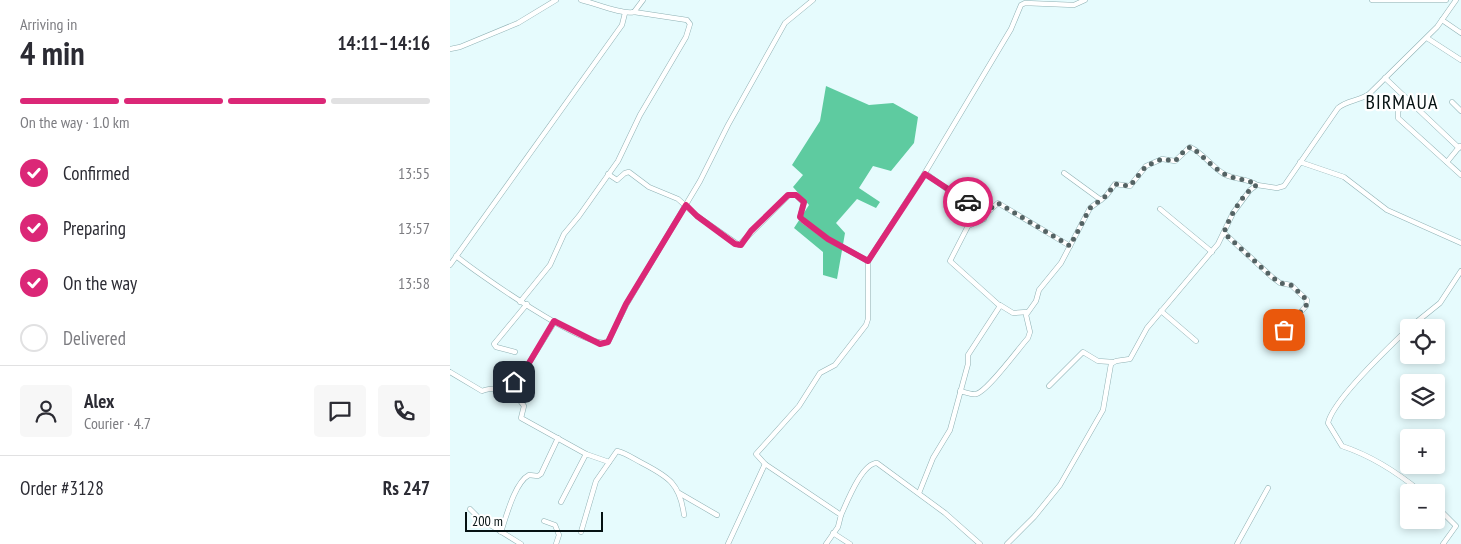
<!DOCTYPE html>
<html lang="en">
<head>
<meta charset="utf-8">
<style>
  :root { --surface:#fff; --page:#f7f7f7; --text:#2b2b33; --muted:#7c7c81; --line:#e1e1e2; --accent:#db2777 }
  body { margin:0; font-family:"PT Sans Narrow",sans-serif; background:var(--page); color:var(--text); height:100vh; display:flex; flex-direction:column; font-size:19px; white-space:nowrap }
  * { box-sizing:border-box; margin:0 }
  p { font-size:16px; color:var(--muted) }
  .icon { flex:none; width:28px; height:28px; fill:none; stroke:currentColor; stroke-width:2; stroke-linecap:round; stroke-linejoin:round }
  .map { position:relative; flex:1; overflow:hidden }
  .details { display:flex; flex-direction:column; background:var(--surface); width:450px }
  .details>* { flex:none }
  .controls { position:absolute; left:950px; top:319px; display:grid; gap:10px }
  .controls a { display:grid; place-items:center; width:45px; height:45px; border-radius:5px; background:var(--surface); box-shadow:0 2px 8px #0003; font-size:25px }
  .scale { position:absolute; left:15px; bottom:12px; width:138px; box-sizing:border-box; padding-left:5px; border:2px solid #051112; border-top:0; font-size:14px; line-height:18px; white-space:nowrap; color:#051112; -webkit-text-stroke:4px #fff; paint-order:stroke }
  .pin { position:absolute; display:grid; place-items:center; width:42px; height:42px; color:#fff; margin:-21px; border-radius:10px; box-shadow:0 2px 8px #0006 }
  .courier { position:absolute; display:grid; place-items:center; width:50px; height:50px; margin:-25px; border:4px solid #db2777; border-radius:50%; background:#fff; color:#222; box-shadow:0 1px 6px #0007 }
  .headline em { font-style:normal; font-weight:600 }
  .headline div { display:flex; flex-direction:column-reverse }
  .headline { display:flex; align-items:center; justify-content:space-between; height:85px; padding:0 20px }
  h1 { font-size:32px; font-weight:600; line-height:38px }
  .bar { display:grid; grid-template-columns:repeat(4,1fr); gap:8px 5px; align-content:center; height:60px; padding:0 20px }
  .bar i { height:6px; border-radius:4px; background:var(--line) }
  .bar .selected { background:var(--accent) }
  .bar p { grid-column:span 4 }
  .line { display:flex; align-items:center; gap:12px; padding:0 20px; border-top:1px solid var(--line) }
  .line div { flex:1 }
  .round { display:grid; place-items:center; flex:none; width:52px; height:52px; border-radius:5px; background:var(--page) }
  ol { padding:0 20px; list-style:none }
  li { display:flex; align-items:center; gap:15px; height:55px }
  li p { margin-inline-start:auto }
  li .icon { padding:5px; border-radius:50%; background:var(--accent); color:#fff; stroke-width:4 }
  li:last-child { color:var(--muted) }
  li i { width:28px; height:28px; border:2px solid var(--line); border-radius:50% }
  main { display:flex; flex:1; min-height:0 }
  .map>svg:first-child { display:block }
  .forest { fill:#5ecba0 }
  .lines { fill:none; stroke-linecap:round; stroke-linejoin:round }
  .street-casing { stroke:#8fb1b4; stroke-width:5.5 }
  .street { stroke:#fff; stroke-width:4.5 }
  .done { stroke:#546364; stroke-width:5; stroke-dasharray:0 9 }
  .route { stroke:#db2777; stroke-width:6 }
  .labels { text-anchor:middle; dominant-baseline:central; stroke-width:4.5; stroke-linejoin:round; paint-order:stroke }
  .quarter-label { font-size:20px; letter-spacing:1px; fill:#051112; stroke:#fff }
</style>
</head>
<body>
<main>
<section class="details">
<div class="headline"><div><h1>4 min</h1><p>Arriving in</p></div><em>14:11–14:16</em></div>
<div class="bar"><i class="selected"></i><i class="selected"></i><i class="selected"></i><i></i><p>On the way · 1.0 km</p></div>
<ol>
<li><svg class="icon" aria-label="check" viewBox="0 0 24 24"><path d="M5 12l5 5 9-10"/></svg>Confirmed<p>13:55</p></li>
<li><svg class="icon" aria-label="check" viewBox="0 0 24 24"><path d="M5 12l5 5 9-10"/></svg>Preparing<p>13:57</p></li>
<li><svg class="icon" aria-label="check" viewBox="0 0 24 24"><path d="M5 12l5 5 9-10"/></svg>On the way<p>13:58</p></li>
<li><i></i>Delivered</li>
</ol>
<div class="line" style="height:90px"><a class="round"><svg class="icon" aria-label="person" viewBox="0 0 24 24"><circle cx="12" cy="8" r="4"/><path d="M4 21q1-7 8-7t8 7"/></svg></a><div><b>Alex</b><p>Courier · 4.7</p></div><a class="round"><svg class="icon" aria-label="chat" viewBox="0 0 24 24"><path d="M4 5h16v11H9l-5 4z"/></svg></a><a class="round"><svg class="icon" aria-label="phone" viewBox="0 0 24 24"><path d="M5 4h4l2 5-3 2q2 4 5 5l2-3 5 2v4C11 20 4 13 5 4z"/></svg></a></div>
<div class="line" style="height:65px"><div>Order #3128</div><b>Rs 247</b></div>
</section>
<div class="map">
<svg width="1011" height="544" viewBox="0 0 1011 544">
  <rect width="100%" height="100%" fill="#e6fbfd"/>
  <!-- forest -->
  <polygon class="forest" points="376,86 419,105 443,103 468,117 464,143 441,171 423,166 409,188 430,202 426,208 407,199 386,223 395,233 387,279 373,275 373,252 344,228 359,205 343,187 353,175 342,165 370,121"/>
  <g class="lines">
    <defs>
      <g id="street">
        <path d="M131,0C145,3 172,15 184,12L193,0"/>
        <polyline points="922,0 996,0"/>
        <polyline points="992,20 1011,33"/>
        <polyline points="977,38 1011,60"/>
        <polyline points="0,49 10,47 68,23 106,0"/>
        <polyline points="935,78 1009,148"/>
        <polyline points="958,100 948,111 948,118 1011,175"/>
        <polyline points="1002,102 1011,111"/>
        <polyline points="850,162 894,177 937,210 1011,243"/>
        <polyline points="997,162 1010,146"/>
        <polyline points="475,173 501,192 534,210 539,211 548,203 620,246"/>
        <polyline points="614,173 651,200"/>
        <polyline points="158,174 167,180 175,173 179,172 199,187 228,199 247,216 289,245 339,195 346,195 354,203 350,217 353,221 378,239 418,261"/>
        <polyline points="710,209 762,252"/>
        <polyline points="774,233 822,277 830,283 841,285 857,300 856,306 833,332 843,341 849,336"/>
        <path d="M6,256C27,273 136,350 158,342L176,305L250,181L278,125L335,23L363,0"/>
        <polyline points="0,265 172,25 175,13"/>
        <polyline points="70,302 100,265 114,234 129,216 168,161 190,115 236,37 240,24 237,20 184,12"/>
        <polyline points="550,305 563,313 577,312"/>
        <polyline points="711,311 746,341"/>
        <polyline points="105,321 79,363 75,375 63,384 63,391 74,406 71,418 136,454 159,462"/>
        <path d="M959,328C940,346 883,400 878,423L892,446C922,456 947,472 971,492"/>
        <polyline points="959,328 990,303 1011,271"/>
        <polyline points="65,352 46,347 44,344 77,304"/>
        <path d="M0,372L32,391C44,386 50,390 63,388"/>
        <polyline points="599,386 633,352 648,361 663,362"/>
        <path d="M510,391C515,392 522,395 526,394C537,392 569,348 578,338L580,332L576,315L586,301L589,290L611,263L640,208L656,196L665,184L680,186L696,166L712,159L725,161L740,147C752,152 762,167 774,174C785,180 797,178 807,185"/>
        <polyline points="229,493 267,515"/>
        <polyline points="469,493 483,458 500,430 518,364 518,355 550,306 500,261 518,226 534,219 537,211"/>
        <polyline points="111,502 136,454"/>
        <polyline points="986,506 1006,526 993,544"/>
        <polyline points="20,509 29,518 71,544"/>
        <path d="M391,515C397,502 412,463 427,463L495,513L530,544"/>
        <polyline points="94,521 105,525 109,535 106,544"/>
        <path d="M51,532C56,517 65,482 79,475L88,476L91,474L108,438"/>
        <path d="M131,532L146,481L167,451C176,453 184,459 192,463C219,477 230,484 234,515"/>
        <polyline points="383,533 400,544"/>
        <polyline points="278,544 315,464"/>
        <polyline points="376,544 388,527 391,515 315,464 306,454 349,406 370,373 385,365 416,325 418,319 418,261 473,176 561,29 571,5 575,3 624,5 635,0"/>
        <path d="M557,544L584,517L610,485L653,410L661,364L666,361L680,359L697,328L768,244L783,213L800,190L807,185L827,188L834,186L888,108C897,100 909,101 919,94L987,27L1006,0"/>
        <polyline points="787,544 818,488"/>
      </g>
    </defs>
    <!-- street casing -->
    <use href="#street" class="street-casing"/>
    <!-- street -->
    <use href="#street" class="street"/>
  </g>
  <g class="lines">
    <!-- done -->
    <path class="done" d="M518,202L537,211L548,203L620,246L640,208L656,196L665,184L680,186L696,166L712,159L725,161L737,148L741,147C753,156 763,168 776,175C787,180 798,179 807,185C794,191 778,219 774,233L822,277L830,283L841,285L857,300L856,306L834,330"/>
    <!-- route -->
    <polyline class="route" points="64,382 73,378 79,363 104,321 150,344 158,342 176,304 236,205 247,216 285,244 291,245 301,231 338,195 346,195 354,202 350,217 353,220 378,239 418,261 475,174 518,202"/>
  </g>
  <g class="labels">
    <!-- quarter labels -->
    <g class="quarter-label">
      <text x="952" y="102">BIRMAUA</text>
    </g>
  </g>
</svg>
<div class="controls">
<a><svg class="icon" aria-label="locate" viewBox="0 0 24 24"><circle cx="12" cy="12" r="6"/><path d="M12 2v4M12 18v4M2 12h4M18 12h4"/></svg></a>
<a><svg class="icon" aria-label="layers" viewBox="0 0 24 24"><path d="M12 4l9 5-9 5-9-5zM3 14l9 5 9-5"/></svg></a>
<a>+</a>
<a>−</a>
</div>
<div class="scale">200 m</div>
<div class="pin" style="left:834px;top:330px;background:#ea580c"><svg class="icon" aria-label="bag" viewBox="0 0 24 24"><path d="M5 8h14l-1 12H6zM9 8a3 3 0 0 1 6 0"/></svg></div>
<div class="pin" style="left:64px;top:382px;background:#1f2937"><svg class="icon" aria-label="home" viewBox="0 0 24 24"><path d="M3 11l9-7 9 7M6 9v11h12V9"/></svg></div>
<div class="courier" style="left:518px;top:202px"><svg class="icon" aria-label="car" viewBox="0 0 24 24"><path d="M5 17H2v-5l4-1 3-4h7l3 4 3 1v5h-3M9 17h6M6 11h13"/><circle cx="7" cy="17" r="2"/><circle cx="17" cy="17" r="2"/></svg></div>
</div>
</main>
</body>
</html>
